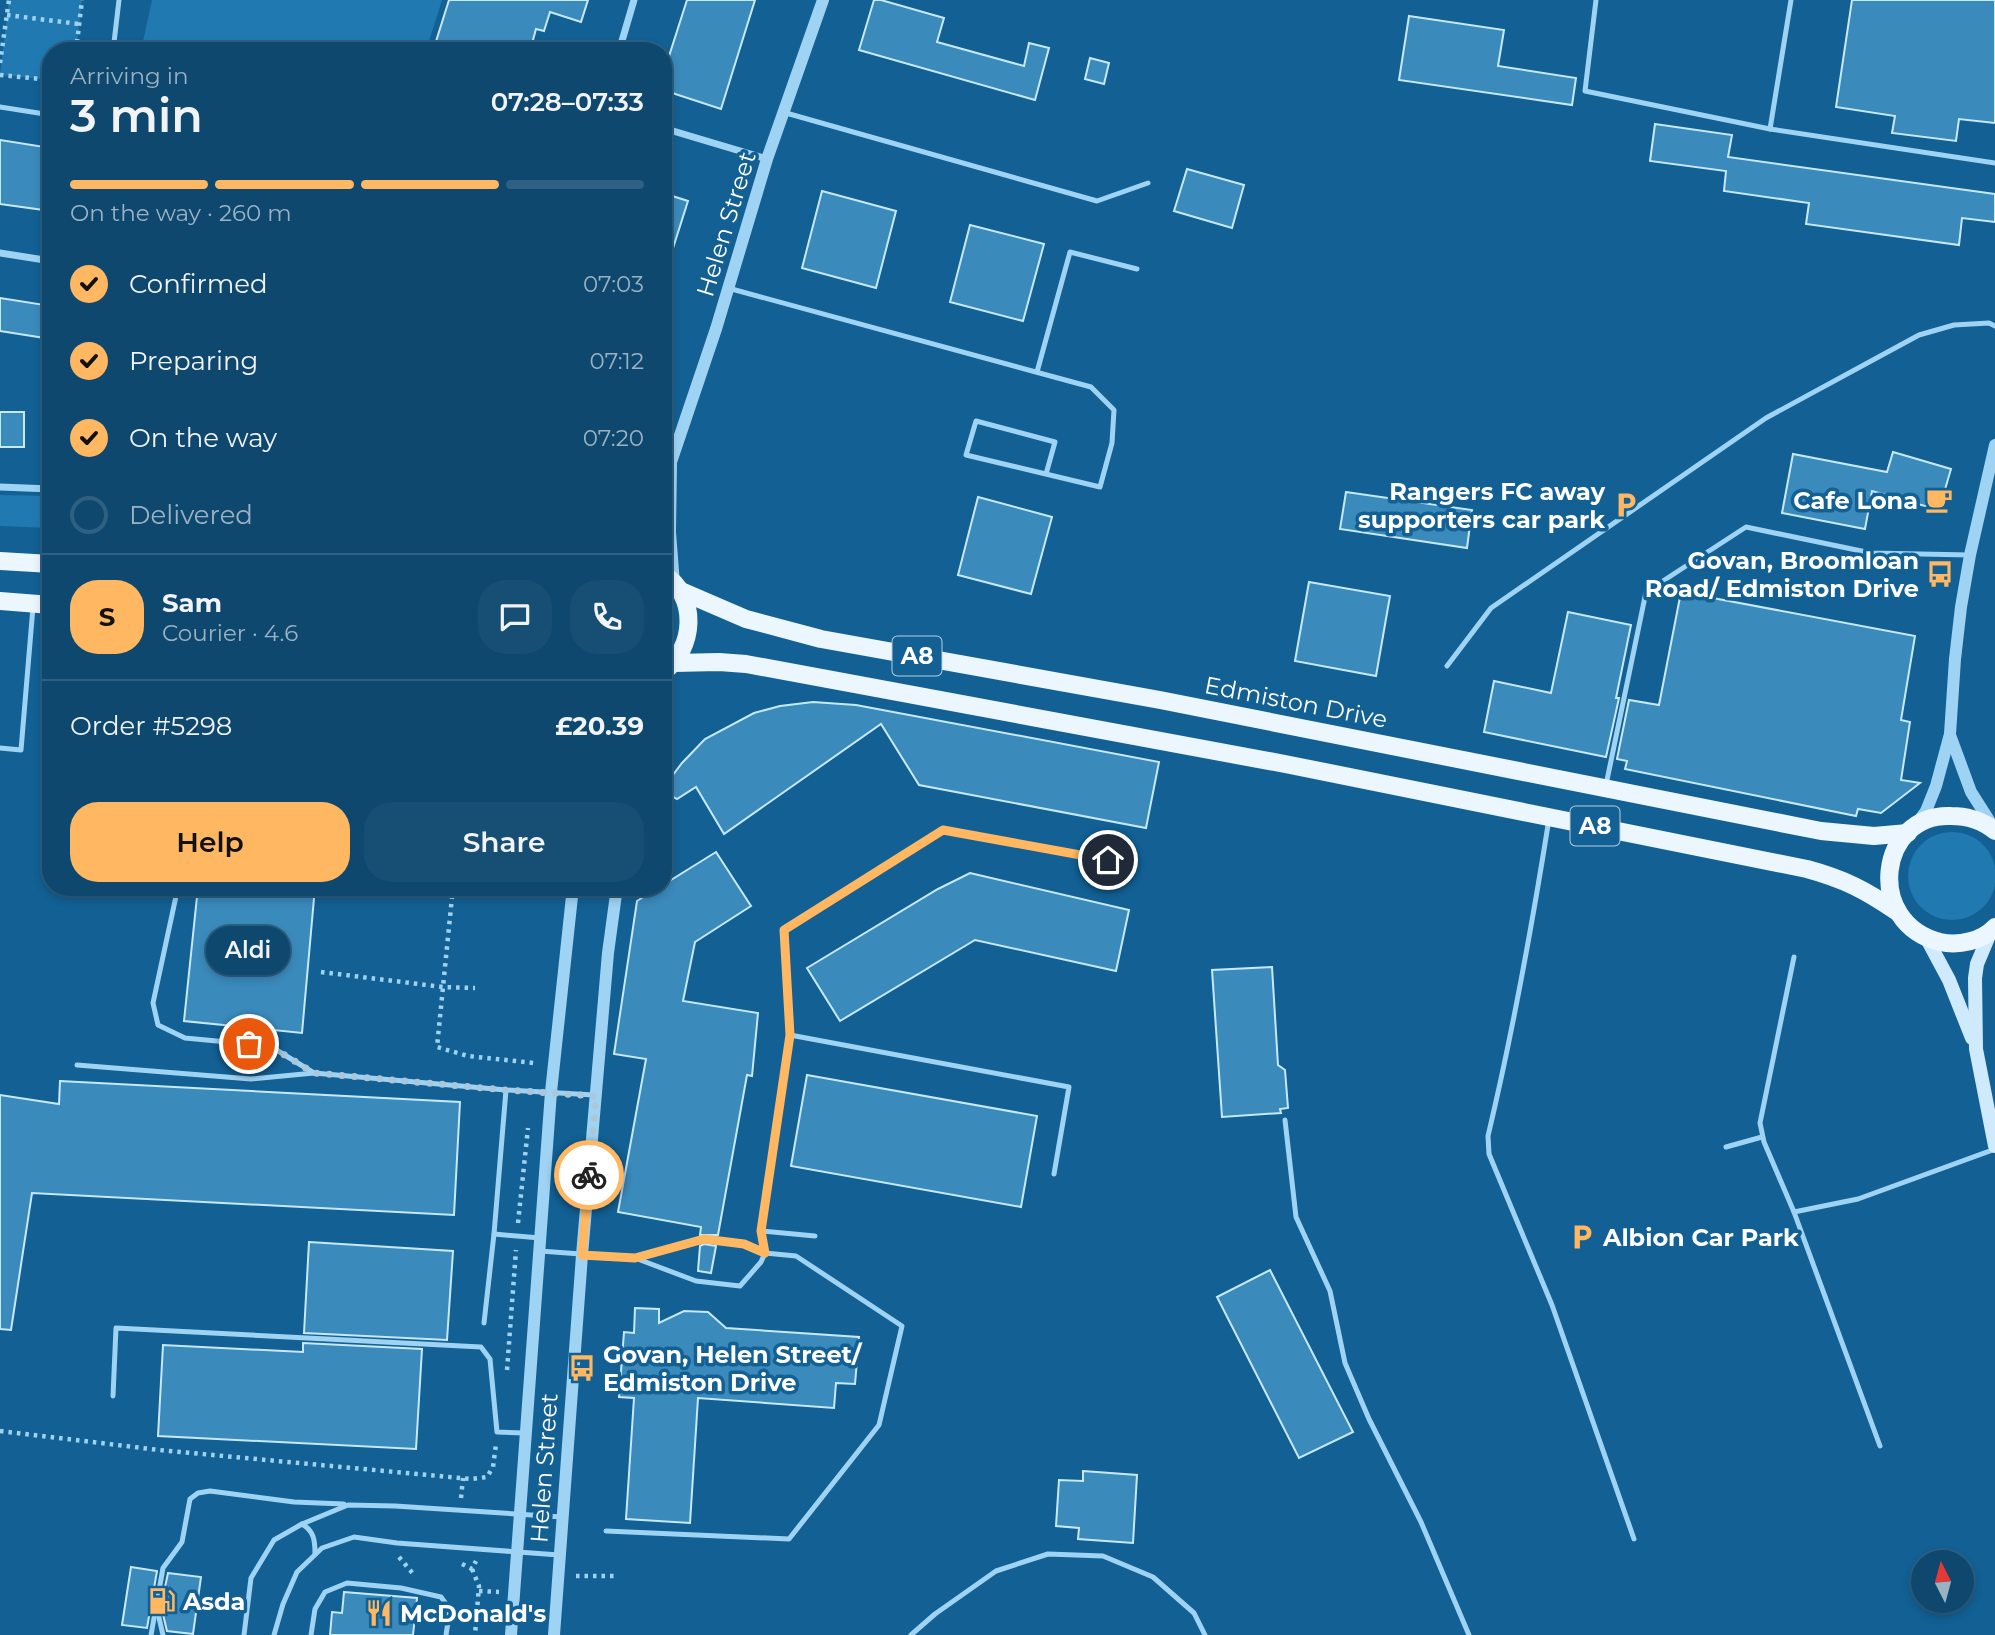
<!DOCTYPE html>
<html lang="en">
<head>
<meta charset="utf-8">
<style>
  :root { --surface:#0e486f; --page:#174f74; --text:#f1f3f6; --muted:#9bb2c3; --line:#2e6082; --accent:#ffb761 }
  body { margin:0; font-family:Montserrat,sans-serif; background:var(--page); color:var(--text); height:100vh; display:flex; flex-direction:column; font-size:26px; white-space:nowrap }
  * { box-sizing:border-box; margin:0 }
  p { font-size:23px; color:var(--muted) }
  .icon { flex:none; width:38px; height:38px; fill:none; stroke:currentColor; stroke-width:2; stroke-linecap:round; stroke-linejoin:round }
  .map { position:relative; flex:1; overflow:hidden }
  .drawer { position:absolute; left:42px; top:42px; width:630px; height:854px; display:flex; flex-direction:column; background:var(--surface); border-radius:28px; box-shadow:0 4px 10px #0003,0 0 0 2px var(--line) }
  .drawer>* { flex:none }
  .needle { width:46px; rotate:354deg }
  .controls { position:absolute; left:1911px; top:1550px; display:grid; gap:14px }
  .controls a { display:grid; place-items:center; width:63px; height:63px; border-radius:50%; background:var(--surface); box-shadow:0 4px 10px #0003,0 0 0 2px var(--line); font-size:35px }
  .pin { position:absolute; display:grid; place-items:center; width:60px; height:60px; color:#fff; margin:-30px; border:4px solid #fff; border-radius:50%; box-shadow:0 2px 7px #0007 }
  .courier { position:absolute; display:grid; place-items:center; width:70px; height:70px; margin:-35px; border:5px solid #ffb761; border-radius:50%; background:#fff; color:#222; box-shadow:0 2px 9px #0007 }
  .bubble { position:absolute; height:49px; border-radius:24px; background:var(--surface); box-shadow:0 4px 10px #0003,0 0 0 2px var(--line); font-size:23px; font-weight:600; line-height:49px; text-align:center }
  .summary em { font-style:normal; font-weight:600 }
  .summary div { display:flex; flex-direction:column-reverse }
  .summary { display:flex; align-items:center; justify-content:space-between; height:119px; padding:0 28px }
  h1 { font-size:46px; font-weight:600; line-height:52px }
  .bar { display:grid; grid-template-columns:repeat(4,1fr); gap:10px 7px; align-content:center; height:84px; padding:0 28px }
  .bar i { height:9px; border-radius:5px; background:var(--line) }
  .bar .on { background:var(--accent) }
  .bar p { grid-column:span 4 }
  .line { display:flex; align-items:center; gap:18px; padding:0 28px; border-top:2px solid var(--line) }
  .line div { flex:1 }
  .round { display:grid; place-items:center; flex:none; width:74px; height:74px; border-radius:28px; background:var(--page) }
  ol { padding:0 28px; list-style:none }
  li { display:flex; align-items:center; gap:21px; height:77px }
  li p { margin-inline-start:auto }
  li .icon { padding:7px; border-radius:50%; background:var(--accent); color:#111; stroke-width:4 }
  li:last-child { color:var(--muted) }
  li i { width:38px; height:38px; border:4px solid var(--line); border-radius:50% }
  .button { display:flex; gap:14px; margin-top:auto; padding:14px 28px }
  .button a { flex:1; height:80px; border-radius:28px; background:var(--accent); color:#111; font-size:28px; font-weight:600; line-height:80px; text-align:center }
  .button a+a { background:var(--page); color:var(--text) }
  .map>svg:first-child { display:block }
  .green { fill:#207ab1 }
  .building { fill:#3a8abc; stroke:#c7e9fd; stroke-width:2 }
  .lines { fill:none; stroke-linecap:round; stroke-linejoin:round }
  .path { stroke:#9fd3f3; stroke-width:4.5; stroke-dasharray:3.5 5; stroke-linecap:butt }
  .service { stroke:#9fd3f3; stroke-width:5 }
  .minor { stroke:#9fd3f3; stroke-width:7 }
  .tertiary { stroke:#9fd3f3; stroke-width:12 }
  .secondary { stroke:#cfeafd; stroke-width:14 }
  .primary { stroke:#ebf6ff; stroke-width:18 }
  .done { stroke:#acc7da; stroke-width:7; stroke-dasharray:0 12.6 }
  .route { stroke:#ffb761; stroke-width:9 }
  .labels { text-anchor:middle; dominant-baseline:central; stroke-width:7; stroke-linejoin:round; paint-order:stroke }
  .shield { fill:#126094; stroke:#b8cfdf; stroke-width:2 }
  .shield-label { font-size:23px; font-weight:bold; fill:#fff }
  .street-label { font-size:24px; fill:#fff; stroke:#126094 }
  .poi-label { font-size:24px; font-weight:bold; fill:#fff; stroke:#126094; text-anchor:start }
</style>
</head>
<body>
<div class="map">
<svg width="1995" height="1635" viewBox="0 0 1995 1635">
  <rect width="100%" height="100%" fill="#126094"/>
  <!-- green -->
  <g class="green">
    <polygon points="9,0 82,0 76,51 51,51 51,80 0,75"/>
    <polygon points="152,0 442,0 426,51 141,51"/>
    <polygon points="0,495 51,496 51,528 0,526"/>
    <circle cx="1952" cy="876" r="44"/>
  </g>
  <!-- building -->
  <g class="building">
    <polygon points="449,0 588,0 581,22 550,12 544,31 536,29 530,51 433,51"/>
    <polygon points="687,0 755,0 721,109 663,90 663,75"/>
    <polygon points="874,0 881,0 944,18 937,42 1024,66 1029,43 1049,48 1035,100 859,50"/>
    <polygon points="1852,0 1995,0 1995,123 1959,119 1956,141 1892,133 1895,116 1836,107"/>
    <polygon points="1409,16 1504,30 1498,66 1576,78 1572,105 1399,80"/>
    <polygon points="1090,58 1109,63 1104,84 1085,79"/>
    <polygon points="1655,124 1732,135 1728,157 1995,194 1995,222 1962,218 1959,245 1806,224 1809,203 1724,191 1726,171 1650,161"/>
    <polygon points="0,140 51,148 51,211 0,204"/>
    <polygon points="1187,169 1244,185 1232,228 1174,211"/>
    <polygon points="822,191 896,211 876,288 802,268"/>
    <polygon points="663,193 688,201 667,267 663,266"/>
    <polygon points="970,225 1044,244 1023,321 950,302"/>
    <polygon points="0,298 51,306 51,339 0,331"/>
    <rect x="0" y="412" width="24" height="35"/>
    <polygon points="1893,452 1951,469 1939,510 1872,491 1865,529 1782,513 1793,454 1887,472"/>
    <polygon points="1346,492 1472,510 1467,548 1340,529"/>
    <polygon points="978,497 1052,517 1031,594 958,575"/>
    <polygon points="1309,582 1390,596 1376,676 1295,661"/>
    <polygon points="1681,592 1915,636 1901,720 1910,722 1901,780 1920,783 1881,813 1858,809 1856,816 1625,769 1627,761 1617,759 1629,700 1659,705"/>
    <polygon points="1568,612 1631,625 1616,698 1619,698 1606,757 1484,732 1494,681 1551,693"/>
    <polygon points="813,702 856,705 1159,762 1146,828 919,785 881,724 724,834 696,787 677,799 663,791 663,788 682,763 705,739 754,713 780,706"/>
    <polygon points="716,852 751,906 695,942 683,1001 758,1013 752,1076 747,1075 718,1235 700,1235 701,1227 618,1212 646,1059 614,1054 637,901 659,887 663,887 663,885"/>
    <polygon points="970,873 1129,910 1116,971 975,940 840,1021 807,968 938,889"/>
    <polygon points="198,887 315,887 302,1033 184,1021"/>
    <polygon points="1272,967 1278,1065 1285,1070 1288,1108 1280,1109 1281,1113 1222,1117 1212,970"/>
    <polygon points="807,1075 1037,1116 1021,1207 791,1166"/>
    <polygon points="60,1081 460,1102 454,1215 32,1193 11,1330 0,1329 0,1095 59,1104"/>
    <polygon points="309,1242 453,1251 447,1340 304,1333"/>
    <polygon points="704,1244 716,1246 711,1273 698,1271 700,1246"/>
    <polygon points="1270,1270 1353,1432 1299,1458 1217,1297"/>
    <polygon points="635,1308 659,1309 659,1323 684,1311 708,1312 726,1328 859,1337 855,1384 836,1383 834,1408 698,1398 690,1523 626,1519 634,1398 619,1397 624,1332 634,1333"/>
    <polygon points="303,1343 422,1349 416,1449 158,1436 163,1345 303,1352"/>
    <polygon points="1083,1471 1137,1475 1133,1543 1078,1539 1079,1528 1056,1526 1059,1480 1083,1481"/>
    <polygon points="131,1567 157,1571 147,1628 122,1625"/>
    <polygon points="168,1573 201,1577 193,1634 167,1631 161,1606"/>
    <polygon points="344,1592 417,1598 413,1635 330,1635 332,1612 342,1613"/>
  </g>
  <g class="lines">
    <!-- path -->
    <g class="path">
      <polyline points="7,15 79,24"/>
      <polyline points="76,51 82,0"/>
      <polyline points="0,63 9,0"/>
      <polyline points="0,75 51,80"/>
      <polyline points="453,887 437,1047 468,1056 534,1063"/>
      <polyline points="321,972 443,987 475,988"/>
      <polyline points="518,1223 528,1128"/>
      <polyline points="507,1370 516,1250"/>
      <polyline points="0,1431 159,1450 471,1479 487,1477 493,1467 496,1444"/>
      <polyline points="461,1498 463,1478"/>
      <polyline points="399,1557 415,1576"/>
      <polyline points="462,1564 472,1569 476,1561"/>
      <polyline points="472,1569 479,1586 475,1635"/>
      <polyline points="576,1576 615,1576"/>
      <polyline points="479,1591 499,1592"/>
    </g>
    <!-- service -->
    <g class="service">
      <polyline points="1596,0 1585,91 1770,129 1995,163"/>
      <polyline points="113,51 119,0"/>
      <polyline points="0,107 51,115"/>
      <polyline points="786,113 1097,201 1148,183"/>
      <polyline points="1770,129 1791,0"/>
      <polyline points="728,288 1091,387 1114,410 1112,443 1100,487 966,455 976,421 1055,442 1046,474"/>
      <polyline points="1037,372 1070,252 1137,269"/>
      <polyline points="1447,666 1491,608 1766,418 1919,335 1954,325 1989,323 1995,326"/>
      <polyline points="0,748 21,750 33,607"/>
      <polyline points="1606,785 1646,592 1746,527 1871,553 1970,555"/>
      <path d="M1549,819C1532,926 1513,1031 1488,1136L1489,1154L1552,1305L1634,1539"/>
      <polyline points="178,887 153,1003 158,1025 185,1038 270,1046 314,1073"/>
      <polyline points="790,1035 1069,1087 1054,1174"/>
      <polyline points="77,1065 251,1079 314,1073 506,1090 594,1095"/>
      <polyline points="1285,1120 1296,1217 1330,1291 1345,1363 1369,1419 1421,1522 1469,1635"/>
      <polyline points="1726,1147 1762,1137"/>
      <polyline points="1794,1212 1764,1142 1760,1123 1794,957"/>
      <polyline points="761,1231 815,1236"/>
      <polyline points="494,1234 540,1238"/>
      <polyline points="540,1251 635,1258 696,1281 740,1286 761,1262 765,1253 761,1231 790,1035 784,930 943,830 1108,860"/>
      <polyline points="484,1323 494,1234 506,1090"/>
      <polyline points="113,1396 116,1328 481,1347 490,1359 497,1432 525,1433"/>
      <polyline points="1880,1446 1794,1212 1858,1199 1995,1149"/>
      <path d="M302,1524C314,1531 315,1540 315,1554"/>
      <polyline points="606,1531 789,1539 879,1425 902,1326 796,1256 765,1253 744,1244 704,1239 637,1258"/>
      <polyline points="157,1609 163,1635"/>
      <polyline points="151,1635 163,1568 182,1542 190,1499 198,1493 210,1491 294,1502 344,1504"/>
      <polyline points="244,1635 251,1578 274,1540 302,1524 348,1505 395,1506 562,1517"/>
      <polyline points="274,1635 283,1604 297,1572 322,1548 354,1537 397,1543 559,1555"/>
      <polyline points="311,1635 315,1609 325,1592 347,1583 401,1588 441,1597 450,1609 446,1635"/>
      <polyline points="911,1635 935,1614 996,1571 1048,1554 1103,1556 1153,1577 1194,1613 1205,1635"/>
    </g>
    <!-- minor -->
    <g class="minor">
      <polyline points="619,51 634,0"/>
      <polyline points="663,128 767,159"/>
      <polyline points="0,253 51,261"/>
      <polyline points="0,487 51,489"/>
    </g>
    <!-- tertiary -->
    <g class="tertiary">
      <polyline points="671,465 670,532 674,584"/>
      <polyline points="663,476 671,462 716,329 767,159 823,0"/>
      <polyline points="1950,735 1971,792 1992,825"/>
      <polyline points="1918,822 1926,811 1936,786 1950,734 1955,659 1961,607 1970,555 1995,445"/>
      <polyline points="511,1635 551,1092 573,887"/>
      <polyline points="554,1635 582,1255 608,953 617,887"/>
    </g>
    <!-- secondary -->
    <g class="secondary">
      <polyline points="1990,933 1977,964 1975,978 1976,1049 1995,1146"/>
      <polyline points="1927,939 1949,980 1972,1038"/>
    </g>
    <!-- primary -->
    <g class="primary">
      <polyline points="0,561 51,564"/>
      <path d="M663,574C699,596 695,649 663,672"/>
      <polyline points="681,591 746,619 821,639 1160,700 1821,831 1874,836 1908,833"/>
      <polyline points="0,601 51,605"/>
      <path d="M673,663L719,662L746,664L1285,764L1807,869C1844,879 1865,890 1896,911"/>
      <path d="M1995,831C1982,820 1968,816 1951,816C1878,813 1864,923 1940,942C1959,946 1982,941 1995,927"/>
    </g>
  </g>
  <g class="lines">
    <!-- done -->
    <polyline class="done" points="249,1044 270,1046 314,1073 506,1090 596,1096 589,1175"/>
    <!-- route -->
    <polyline class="route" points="589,1175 582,1255 635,1258 704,1239 744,1244 765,1253 761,1231 790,1035 784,930 943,830 1108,860"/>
  </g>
  <!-- icons -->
  <defs>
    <symbol id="cafe-bare" viewBox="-9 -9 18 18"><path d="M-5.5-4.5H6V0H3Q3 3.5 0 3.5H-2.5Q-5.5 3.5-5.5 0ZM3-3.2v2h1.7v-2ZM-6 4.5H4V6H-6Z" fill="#ffb761" stroke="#126094" stroke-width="2.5" paint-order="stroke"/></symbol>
    <symbol id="parking-bare" viewBox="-9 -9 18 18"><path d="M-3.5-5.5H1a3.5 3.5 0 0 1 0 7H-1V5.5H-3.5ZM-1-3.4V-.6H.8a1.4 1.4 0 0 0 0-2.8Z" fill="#ffb761" stroke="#126094" stroke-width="2.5" paint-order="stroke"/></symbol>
    <symbol id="bus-bare" viewBox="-9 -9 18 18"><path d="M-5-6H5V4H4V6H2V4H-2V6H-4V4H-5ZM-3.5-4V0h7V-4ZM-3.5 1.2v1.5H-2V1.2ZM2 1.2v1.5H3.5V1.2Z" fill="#ffb761" stroke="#126094" stroke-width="2.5" paint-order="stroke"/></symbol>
    <symbol id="fuel-bare" viewBox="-9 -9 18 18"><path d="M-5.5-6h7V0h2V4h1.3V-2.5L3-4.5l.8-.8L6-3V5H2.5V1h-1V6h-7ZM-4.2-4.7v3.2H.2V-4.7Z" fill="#ffb761" stroke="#126094" stroke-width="2.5" paint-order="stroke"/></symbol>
    <symbol id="restaurant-bare" viewBox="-9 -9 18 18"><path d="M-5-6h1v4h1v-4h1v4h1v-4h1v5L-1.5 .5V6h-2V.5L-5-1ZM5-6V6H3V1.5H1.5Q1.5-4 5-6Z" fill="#ffb761" stroke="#126094" stroke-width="2.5" paint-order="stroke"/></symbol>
  </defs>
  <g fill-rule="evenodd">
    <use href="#cafe-bare" x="1920" y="481" width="38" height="38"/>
    <use href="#parking-bare" x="1607" y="486" width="38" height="38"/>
    <use href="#bus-bare" x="1921" y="555" width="38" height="38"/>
    <use href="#parking-bare" x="1563" y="1218" width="38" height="38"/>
    <use href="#bus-bare" x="563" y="1349" width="38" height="38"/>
    <use href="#fuel-bare" x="143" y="1582" width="38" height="38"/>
    <use href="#restaurant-bare" x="360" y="1594" width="38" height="38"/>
  </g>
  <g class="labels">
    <!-- shield labels -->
    <g class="shield">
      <rect x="892.5" y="636.5" width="49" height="39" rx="5"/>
      <rect x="1570.5" y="806.5" width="49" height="39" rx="5"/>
    </g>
    <g class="shield-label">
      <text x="917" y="656">A8</text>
      <text x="1595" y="826">A8</text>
    </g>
    <!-- street labels -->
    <g class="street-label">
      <text transform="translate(726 224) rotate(-73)">Helen Street</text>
      <text transform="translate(1296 702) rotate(11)">Edmiston Drive</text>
      <text transform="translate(544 1468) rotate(-86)">Helen Street</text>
    </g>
    <!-- poi labels -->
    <g class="poi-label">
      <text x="1605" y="491" text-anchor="end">Rangers FC away<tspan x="1605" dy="28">supporters car park</tspan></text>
      <text x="1918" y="500" text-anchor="end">Cafe Lona</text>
      <text x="1919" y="560" text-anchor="end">Govan, Broomloan<tspan x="1919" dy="28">Road/ Edmiston Drive</tspan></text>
      <text x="1603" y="1237">Albion Car Park</text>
      <text x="603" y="1354">Govan, Helen Street/<tspan x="603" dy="28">Edmiston Drive</tspan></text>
      <text x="183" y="1601">Asda</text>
      <text x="400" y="1613">McDonald's</text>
    </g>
  </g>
</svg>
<div class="controls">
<a><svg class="needle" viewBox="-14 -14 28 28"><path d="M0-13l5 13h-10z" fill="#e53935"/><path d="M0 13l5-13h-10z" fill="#9bb2c3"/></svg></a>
</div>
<div class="pin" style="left:249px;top:1044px;background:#ea580c"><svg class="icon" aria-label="bag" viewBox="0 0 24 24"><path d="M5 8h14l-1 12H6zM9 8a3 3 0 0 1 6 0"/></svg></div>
<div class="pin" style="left:1108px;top:860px;background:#1f2937"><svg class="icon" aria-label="home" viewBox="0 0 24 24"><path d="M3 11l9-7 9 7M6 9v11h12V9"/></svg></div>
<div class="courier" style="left:589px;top:1175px"><svg class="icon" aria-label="bike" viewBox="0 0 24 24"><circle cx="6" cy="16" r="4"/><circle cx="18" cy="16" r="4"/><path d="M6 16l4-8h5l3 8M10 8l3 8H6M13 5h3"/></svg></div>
<div class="bubble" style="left:206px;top:926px;width:84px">Aldi</div>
<section class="drawer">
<div class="summary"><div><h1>3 min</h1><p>Arriving in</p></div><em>07:28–07:33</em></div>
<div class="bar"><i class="on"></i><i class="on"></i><i class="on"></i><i></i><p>On the way · 260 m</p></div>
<ol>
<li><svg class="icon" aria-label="check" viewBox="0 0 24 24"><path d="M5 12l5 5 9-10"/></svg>Confirmed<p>07:03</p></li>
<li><svg class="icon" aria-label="check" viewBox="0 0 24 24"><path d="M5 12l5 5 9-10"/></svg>Preparing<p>07:12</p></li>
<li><svg class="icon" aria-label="check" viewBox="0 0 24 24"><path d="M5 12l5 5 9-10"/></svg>On the way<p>07:20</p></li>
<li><i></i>Delivered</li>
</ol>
<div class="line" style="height:126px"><b class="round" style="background:var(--accent);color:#111">S</b><div><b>Sam</b><p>Courier · 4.6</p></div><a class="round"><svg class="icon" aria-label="chat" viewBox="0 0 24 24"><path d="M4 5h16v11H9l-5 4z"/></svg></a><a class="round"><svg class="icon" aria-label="phone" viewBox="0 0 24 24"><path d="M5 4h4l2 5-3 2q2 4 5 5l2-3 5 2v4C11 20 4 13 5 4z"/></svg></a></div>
<div class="line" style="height:91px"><div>Order #5298</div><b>£20.39</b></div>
<div class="button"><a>Help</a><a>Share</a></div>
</section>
</div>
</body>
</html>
